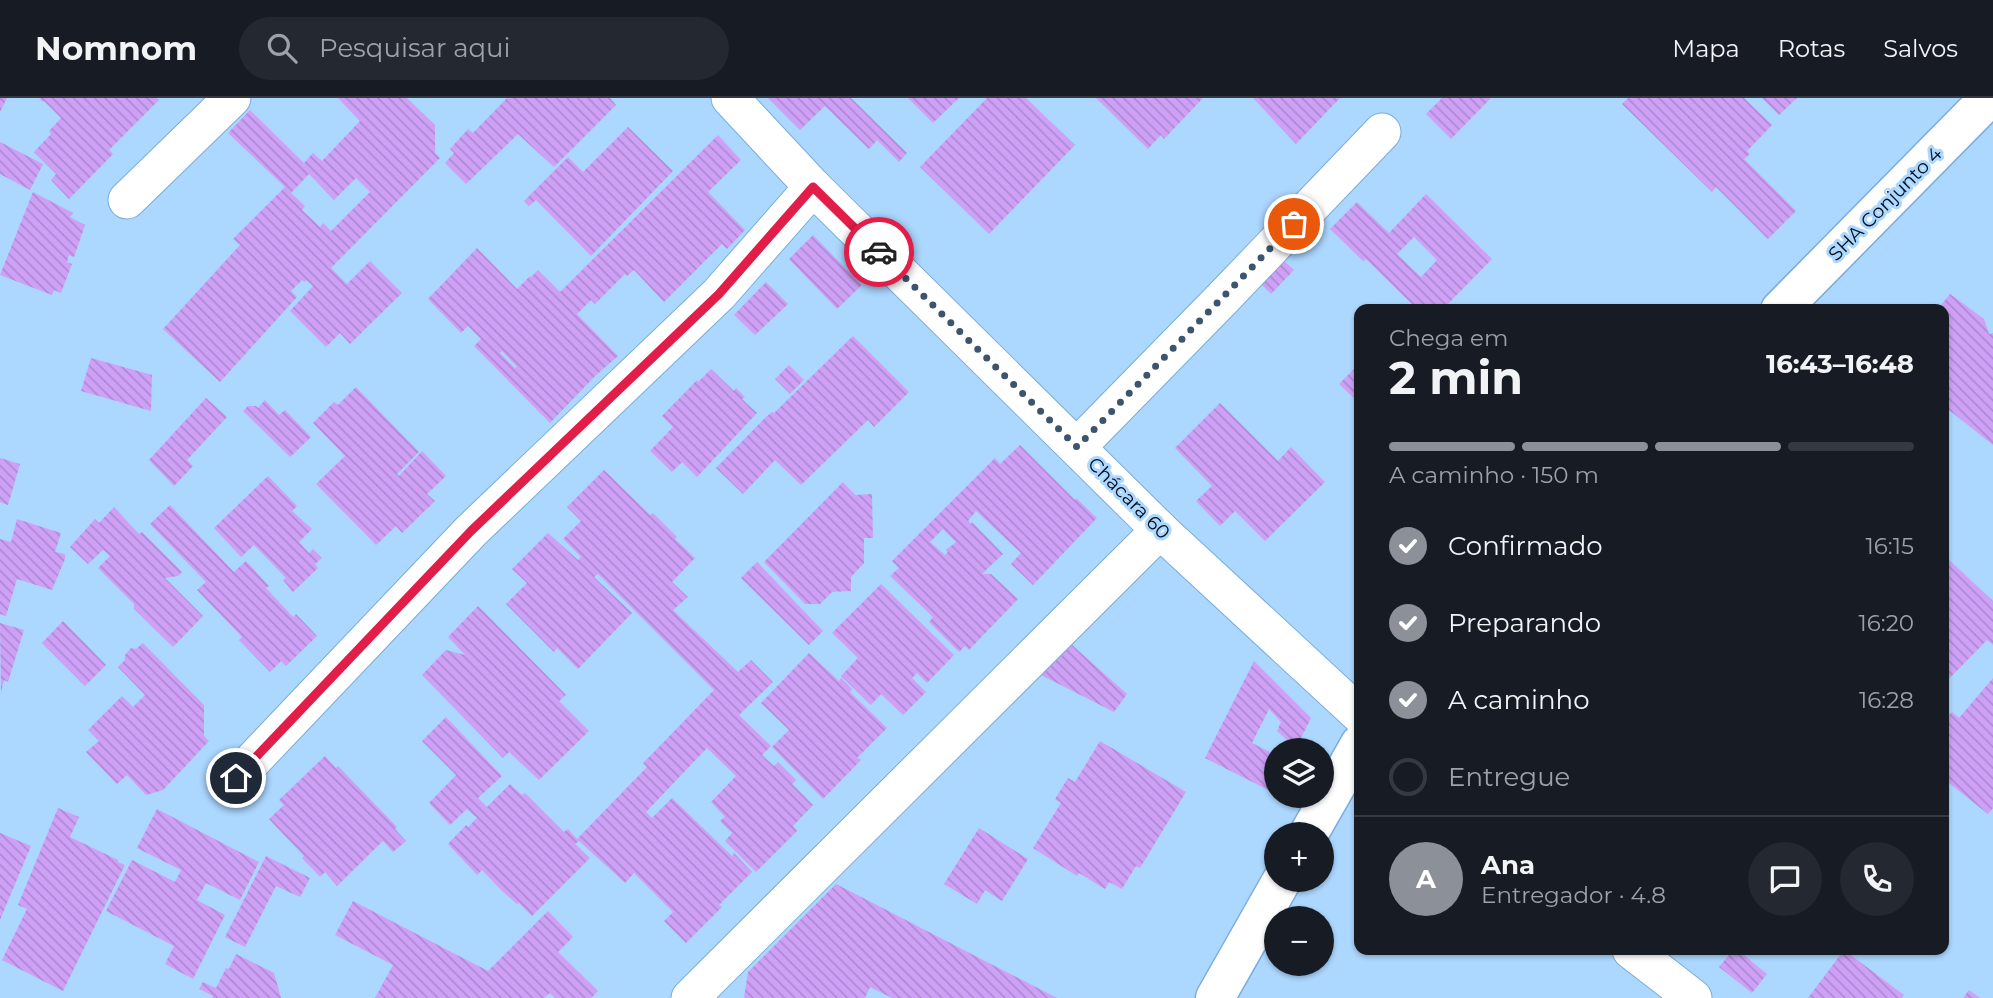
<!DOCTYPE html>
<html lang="pt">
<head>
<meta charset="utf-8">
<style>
  :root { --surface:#171b24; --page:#242831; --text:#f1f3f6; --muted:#9ea1a6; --line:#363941; --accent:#8c9099 }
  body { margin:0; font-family:Montserrat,sans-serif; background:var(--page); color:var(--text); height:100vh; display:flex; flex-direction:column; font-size:26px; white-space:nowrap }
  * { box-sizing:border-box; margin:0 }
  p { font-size:23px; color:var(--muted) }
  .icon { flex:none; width:38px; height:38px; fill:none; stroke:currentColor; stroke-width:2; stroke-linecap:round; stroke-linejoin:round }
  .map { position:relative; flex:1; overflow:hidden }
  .details { position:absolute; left:1354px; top:206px; width:595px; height:651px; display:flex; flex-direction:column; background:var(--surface); border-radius:14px; box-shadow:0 2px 5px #0004 }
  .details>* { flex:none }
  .fabs { position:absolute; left:1264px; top:640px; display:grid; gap:14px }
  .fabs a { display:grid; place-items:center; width:70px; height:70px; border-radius:50%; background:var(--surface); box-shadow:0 2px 5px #0004; font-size:35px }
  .pin { position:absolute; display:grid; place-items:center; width:60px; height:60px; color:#fff; margin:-30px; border:4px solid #fff; border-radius:50%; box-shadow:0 2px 7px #0007 }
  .courier { position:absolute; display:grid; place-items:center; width:70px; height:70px; margin:-35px; border:5px solid #e11d48; border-radius:50%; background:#fff; color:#222; box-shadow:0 2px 9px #0007 }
  .head em { font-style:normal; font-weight:700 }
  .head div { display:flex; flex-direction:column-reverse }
  .head { display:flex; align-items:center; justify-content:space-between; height:119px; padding:0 35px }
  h1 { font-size:46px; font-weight:700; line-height:52px }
  .bar { display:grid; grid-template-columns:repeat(4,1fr); gap:10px 7px; align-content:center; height:84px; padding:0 35px }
  .bar i { height:9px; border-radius:5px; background:var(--line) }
  .bar .active { background:var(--accent) }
  .bar p { grid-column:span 4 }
  .line { display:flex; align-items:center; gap:18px; padding:0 35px; border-top:2px solid var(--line) }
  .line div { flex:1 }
  .round { display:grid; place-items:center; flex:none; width:74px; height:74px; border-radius:37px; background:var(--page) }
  ol { padding:0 35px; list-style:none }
  li { display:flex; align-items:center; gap:21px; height:77px }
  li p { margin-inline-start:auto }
  li .icon { padding:7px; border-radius:50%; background:var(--accent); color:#fff; stroke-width:4 }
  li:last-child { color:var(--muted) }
  li i { width:38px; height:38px; border:4px solid var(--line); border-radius:50% }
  header { display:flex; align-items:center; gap:42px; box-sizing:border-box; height:98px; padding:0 35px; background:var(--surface); border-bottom:2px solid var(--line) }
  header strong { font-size:33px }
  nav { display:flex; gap:38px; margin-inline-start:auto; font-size:24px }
  .search { width:490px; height:63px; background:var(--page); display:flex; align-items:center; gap:18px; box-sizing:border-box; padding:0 24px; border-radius:38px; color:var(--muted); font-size:26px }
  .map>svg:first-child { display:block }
  .building { fill:url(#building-back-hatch); fill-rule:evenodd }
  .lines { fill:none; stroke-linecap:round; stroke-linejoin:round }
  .street-casing { stroke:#79addd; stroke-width:39 }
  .secondary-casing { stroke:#79addd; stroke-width:41 }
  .street { stroke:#fff; stroke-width:37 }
  .secondary { stroke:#fff; stroke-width:38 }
  .done { stroke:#3c546d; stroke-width:7; stroke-dasharray:0 12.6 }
  .route { stroke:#e11d48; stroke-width:9 }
  .labels { text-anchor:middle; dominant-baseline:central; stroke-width:6; stroke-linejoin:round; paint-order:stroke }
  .street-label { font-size:19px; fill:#000d1e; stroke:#acd7ff }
</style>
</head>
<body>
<header>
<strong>Nomnom</strong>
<div class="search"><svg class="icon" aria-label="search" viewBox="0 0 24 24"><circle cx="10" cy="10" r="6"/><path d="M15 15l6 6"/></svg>Pesquisar aqui</div>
<nav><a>Mapa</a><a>Rotas</a><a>Salvos</a></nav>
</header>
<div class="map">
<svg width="1993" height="900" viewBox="0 0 1993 900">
  <defs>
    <pattern id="building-back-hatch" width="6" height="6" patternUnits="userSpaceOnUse" patternTransform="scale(1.75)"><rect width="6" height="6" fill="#cea1f7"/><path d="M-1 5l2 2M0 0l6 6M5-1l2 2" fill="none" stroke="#af89d3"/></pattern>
  </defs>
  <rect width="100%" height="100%" fill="#acd7ff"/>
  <!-- building -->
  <g class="building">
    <polygon points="0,0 7,0 0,14"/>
    <polygon points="39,0 156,0 159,2 109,52 113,56 69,101 51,82 56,76 34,54 51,36 49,33 61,20 44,3 43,4"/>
    <path d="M338,0H407L435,27V55L440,60L331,170L347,186L370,163L402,195L350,246L340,235L326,249L290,213L313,188L306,182L305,184L302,182L291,193L297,199L220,284L163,231L240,147L233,141L285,89L228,35L250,12L304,65L313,55L322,63L360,23ZM309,76L334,102L356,80L370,94L331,133L323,125L320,129L302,112L305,108L291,95Z"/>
    <polygon points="507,0 610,0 616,7 554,69 518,36 466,86 445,65 454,55 450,51 468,31 473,35"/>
    <polygon points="768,0 851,0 907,55 899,64 877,42 869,51 825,8 800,32"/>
    <polygon points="908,0 959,0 933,25"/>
    <polygon points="987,0 1026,0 1075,47 989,136 920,69"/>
    <polygon points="1096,0 1203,0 1164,41 1161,37 1148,51"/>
    <polygon points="1253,0 1340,0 1296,46"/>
    <polygon points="1442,0 1491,0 1451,41 1426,16"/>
    <polygon points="1628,0 1744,0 1772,27 1747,53 1750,56 1744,61 1796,113 1768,141 1716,89 1712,94 1622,6"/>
    <polygon points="1762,0 1797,0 1779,17"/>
    <polygon points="628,29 673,73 591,158 536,102 529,108 524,103 568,59 583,74"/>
    <path d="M718,37L741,62L708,94L745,132L727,151L722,146L664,204L634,172L627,178L625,176L595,206L591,202L577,216L618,258L595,278L550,325L474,248L481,241L468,228L461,235L428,201L477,150L517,191L530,178L531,179L538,172L560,194ZM502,253L517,269L515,270L500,255Z"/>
    <polygon points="0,44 43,66 30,92 0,76"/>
    <polygon points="33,94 73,115 70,119 85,127 74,159 69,157 67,164 72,166 61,195 54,192 52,197 0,177"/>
    <path d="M1426,96L1492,161L1442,212H1418L1366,161L1363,163L1330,131L1357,104L1389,135ZM1414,139L1437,162L1421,179L1397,156Z"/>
    <polygon points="813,137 862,187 837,211 789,161"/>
    <polygon points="1282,161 1294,172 1271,196 1259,184"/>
    <polygon points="766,184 788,206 755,237 734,217"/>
    <polygon points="1950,196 1984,221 1989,236 1993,235 1993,347 1944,308 1944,212 1937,212"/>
    <polygon points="853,238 909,294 874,329 868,322 801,387 775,362 743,396 716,370 766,319 772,314 774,315"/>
    <polygon points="91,260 152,277 151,313 81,293"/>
    <polygon points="1360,265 1360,306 1339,286"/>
    <polygon points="789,267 804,282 790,296 775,281"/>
    <polygon points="711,271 734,293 736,290 745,299 742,301 757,315 697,379 682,364 672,374 650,353 673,329 662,318 697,282 698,284"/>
    <polygon points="356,289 419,354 397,376 399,378 422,353 446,378 427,396 435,403 431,407 402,435 396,428 376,447 316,386 345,358 313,325 334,304 338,307"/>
    <polygon points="206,300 227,319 187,362 193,368 174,388 149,362"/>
    <polygon points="265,302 279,317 285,312 311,339 290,359 243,313 248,308 256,308 258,310"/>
    <polygon points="1220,305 1278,363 1291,349 1325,384 1265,443 1235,413 1220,428 1196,403 1212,388 1175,350"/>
    <path d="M1020,347L1075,402L1077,400L1078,402L1097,420L1033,487L1011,466L1021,455L976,413L968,423L971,426L972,424L1003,456L982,476H991L1018,501L969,552L965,548L959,554L929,524L933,519L890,478L899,470L892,463L995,360L1000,366ZM943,431L956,444L946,452L948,454L945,457L930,444Z"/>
    <polygon points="0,360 20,366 8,407 0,404"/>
    <polygon points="604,372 650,417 653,415 677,439 675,441 695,460 672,484 688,499 673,512 738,574 751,562 773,584 739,617 771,648 762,657 774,668 778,664 796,682 792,686 813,707 793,728 797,733 756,774 725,743 732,735 720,723 725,719 711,704 736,678 707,650 646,714 652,720 672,700 732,758 734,755 752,774 719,807 722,809 686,845 664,823 673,814 634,775 625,785 579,743 575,746 590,760 532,818 519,805 517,806 502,793 482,772 477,777 448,746 466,727 468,729 477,720 467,711 450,727 429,705 456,677 422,643 446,619 502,678 478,700 487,709 510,686 522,697 525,695 564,734 568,731 577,741 647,669 643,665 654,654 714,592 598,476 594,479 632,515 578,571 557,550 554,554 506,506 527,485 512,471 548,435 578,462 581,459 563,441 581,423 567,409"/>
    <polygon points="268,378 297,408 292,413 312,431 299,444 309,455 313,451 322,460 315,466 318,470 293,494 283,482 286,480 254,447 241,459 214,430"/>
    <polygon points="843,384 855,397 872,396 873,440 864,440 864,465 851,479 851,493 832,494 820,506 805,506 764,464"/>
    <polygon points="170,407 234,474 246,463 269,488 266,490 293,519 296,516 317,538 286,568 281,563 270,574 239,542 242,539 197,492 206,484 150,426"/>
    <polygon points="114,409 139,436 142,434 182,474 178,478 165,480 203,518 173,549 134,511 134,506 98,470 110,458 103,452 88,466 70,449 95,421 99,425"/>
    <polygon points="17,421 61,435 55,454 65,456 65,461 52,492 17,481 6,518 0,516 0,441 11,444"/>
    <polygon points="1944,457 1993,503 1993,547 1987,542 1944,586"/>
    <polygon points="757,464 823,533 809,547 741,480"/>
    <polygon points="881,486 954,557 927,585 917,575 912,580 926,594 903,617 881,596 871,607 841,578 858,560 832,535"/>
    <polygon points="478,508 566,597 559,603 589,633 539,682 509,654 503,660 422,577 446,552 465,557 448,539"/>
    <polygon points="63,523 106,567 85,588 42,545"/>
    <polygon points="0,525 24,532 8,584 4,582 1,595"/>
    <polygon points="143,545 204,607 204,638 209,643 163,692 146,697 127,677 117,686 86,654 99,643 88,632 122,598 133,609 145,597 118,569 125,562 125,557 131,550 136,551"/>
    <polygon points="1071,546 1127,596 1114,614 1041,577"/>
    <polygon points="809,555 839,583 841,580 852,591 850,594 887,630 857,660 861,662 823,701 772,649 789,632 761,605"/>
    <polygon points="1254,563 1311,620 1296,650 1277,633 1281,624 1269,611 1252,645 1276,657 1276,691 1274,695 1205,660"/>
    <polygon points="1993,580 1993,710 1988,716 1944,681 1944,622 1952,614 1959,620"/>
    <polygon points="1100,643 1186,694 1140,770 1136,768 1122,791 1109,784 1105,791 1079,775 1077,778 1033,750 1061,705 1055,701 1068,680 1075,684"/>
    <polygon points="325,658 336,670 338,668 370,701 397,729 395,731 406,743 393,754 383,743 337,788 325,774 320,779 302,760 304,758 269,721 284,707 279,702"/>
    <polygon points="58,710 79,719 70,739 118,762 118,764 125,767 63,893 2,862 27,811 18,807"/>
    <polygon points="157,711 259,764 240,802 206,785 197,802 225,817 193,881 165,866 174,848 106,813 132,762 175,784 181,772 137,750"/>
    <polygon points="979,730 1028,761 1002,803 985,792 977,806 944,786"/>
    <polygon points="0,735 31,748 0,822"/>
    <polygon points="266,758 310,780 300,799 276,788 245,849 225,839"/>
    <polygon points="836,786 1057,900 892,900 870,889 865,900 744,900 748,874"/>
    <polygon points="353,803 488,873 548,813 573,839 558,854 598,893 591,900 555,900 550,895 544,900 375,900 393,867 335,837"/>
    <polygon points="1733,852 1738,852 1767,876 1752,895 1719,869"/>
    <polygon points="1844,852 1904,897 1902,900 1808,900"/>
    <polygon points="236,856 274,875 281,900 212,900 213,898 199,891 203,884 216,890 226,870 229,871"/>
    <polygon points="1969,892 1980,900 1963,900"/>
  </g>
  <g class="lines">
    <defs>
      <g id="street">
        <polyline points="730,0 813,89 1160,432 1360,617"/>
        <polyline points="127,102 232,0"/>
        <polyline points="1077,349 1223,200 1382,34"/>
        <polyline points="236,680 471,433 719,196 813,89"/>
        <polyline points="1631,852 1693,900"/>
        <polyline points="690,900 1160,432"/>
      </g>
      <g id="secondary">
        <polyline points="1780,212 1989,0"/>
        <polyline points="1308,737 1360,646"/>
        <polyline points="1215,900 1282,782"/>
      </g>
    </defs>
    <!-- street casing -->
    <use href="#street" class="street-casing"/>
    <!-- secondary casing -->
    <use href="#secondary" class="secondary-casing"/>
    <!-- street -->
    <use href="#street" class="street"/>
    <!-- secondary -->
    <use href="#secondary" class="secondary"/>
  </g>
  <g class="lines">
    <!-- done -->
    <polyline class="done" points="879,154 1077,349 1294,126"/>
    <!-- route -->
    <polyline class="route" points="236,680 471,433 719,196 813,89 879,154"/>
  </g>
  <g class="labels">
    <!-- street labels -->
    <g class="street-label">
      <text transform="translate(1885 106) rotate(-45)">SHA Conjunto 4</text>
      <text transform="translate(1129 400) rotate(45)">Chácara 60</text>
    </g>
  </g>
</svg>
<div class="fabs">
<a><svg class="icon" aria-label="layers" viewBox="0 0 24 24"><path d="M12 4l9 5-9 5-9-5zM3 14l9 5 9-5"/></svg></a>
<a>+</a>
<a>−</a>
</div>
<div class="pin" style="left:1294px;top:126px;background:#ea580c"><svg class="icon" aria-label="bag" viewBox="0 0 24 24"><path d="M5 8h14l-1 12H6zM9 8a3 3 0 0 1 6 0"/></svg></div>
<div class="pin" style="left:236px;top:680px;background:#1f2937"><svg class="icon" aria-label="home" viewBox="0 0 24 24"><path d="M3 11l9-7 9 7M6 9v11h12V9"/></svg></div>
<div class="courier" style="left:879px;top:154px"><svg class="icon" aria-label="car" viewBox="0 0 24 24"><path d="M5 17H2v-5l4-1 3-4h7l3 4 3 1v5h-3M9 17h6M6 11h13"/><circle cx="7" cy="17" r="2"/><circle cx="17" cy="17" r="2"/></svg></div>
<section class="details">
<div class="head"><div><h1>2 min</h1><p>Chega em</p></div><em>16:43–16:48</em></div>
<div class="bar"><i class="active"></i><i class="active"></i><i class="active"></i><i></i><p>A caminho · 150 m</p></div>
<ol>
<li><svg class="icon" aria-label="check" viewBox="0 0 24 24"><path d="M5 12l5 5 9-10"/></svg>Confirmado<p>16:15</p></li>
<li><svg class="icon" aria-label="check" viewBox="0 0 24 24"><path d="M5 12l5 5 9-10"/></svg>Preparando<p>16:20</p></li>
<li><svg class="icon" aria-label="check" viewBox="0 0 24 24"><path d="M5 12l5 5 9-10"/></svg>A caminho<p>16:28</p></li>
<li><i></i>Entregue</li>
</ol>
<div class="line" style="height:126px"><b class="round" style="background:var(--accent);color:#fff">A</b><div><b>Ana</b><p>Entregador · 4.8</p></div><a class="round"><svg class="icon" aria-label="chat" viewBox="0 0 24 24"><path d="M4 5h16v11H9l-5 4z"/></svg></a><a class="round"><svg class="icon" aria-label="phone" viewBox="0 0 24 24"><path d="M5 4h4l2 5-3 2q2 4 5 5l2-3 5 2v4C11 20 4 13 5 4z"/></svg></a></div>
</section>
</div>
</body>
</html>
